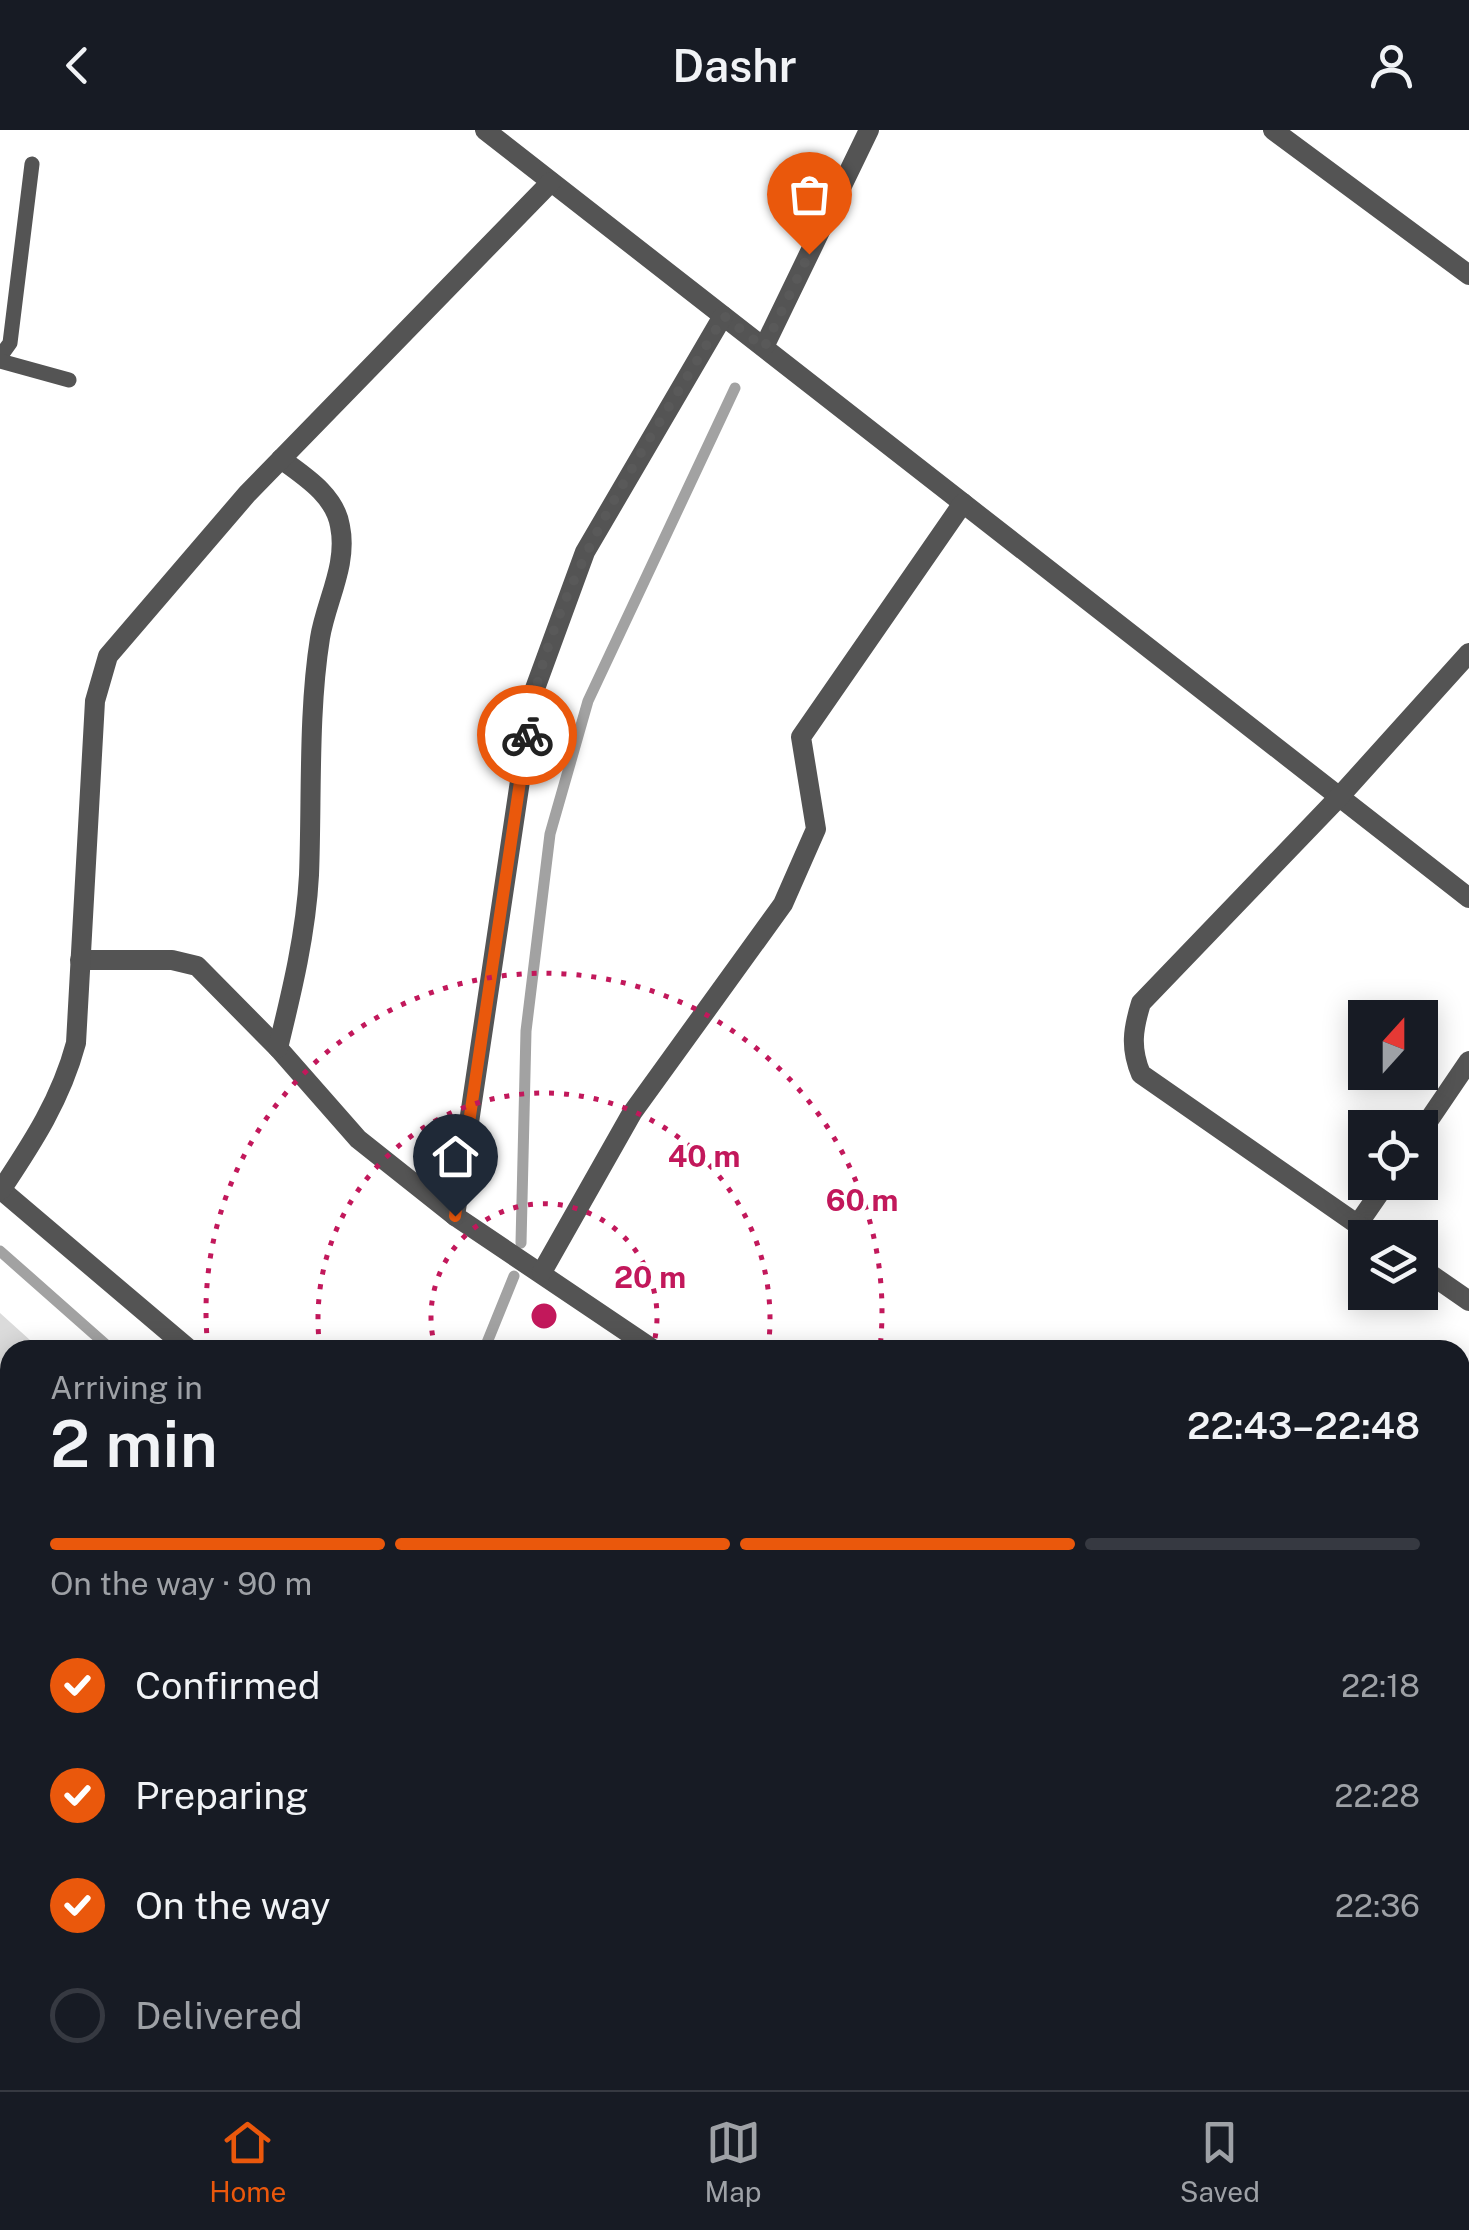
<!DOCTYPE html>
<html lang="en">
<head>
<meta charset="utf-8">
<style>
  :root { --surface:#171b24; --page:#242831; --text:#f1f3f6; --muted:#9ea1a6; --line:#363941; --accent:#ea580c }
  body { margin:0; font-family:"Public Sans",sans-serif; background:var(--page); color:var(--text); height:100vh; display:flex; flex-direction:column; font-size:38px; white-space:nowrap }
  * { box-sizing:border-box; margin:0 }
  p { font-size:32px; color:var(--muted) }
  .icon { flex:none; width:55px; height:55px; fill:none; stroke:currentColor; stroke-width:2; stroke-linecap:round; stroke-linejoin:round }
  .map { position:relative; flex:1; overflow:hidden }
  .side { position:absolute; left:0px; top:1210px; width:1470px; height:750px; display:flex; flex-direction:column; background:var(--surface); border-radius:30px 30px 0 0; box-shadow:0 5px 25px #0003 }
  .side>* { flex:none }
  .needle { width:65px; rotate:21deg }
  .fabs { position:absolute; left:1348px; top:870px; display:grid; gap:20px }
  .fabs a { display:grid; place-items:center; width:90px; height:90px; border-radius:0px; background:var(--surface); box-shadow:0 5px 25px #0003; font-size:50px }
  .pin { position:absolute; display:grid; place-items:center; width:85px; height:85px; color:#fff; margin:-102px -42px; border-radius:50% 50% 50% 0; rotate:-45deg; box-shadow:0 0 10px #0007 }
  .pin .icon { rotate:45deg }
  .courier { position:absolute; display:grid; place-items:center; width:100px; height:100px; margin:-50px; border:8px solid #ea580c; border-radius:50%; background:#fff; color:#222; box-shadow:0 2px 12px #0007 }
  .headline em { font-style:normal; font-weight:600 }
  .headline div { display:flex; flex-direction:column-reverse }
  .headline { display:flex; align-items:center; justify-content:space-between; height:170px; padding:0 50px }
  h1 { font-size:65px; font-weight:600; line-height:75px }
  .bar { display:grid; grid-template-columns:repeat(4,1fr); gap:15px 10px; align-content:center; height:120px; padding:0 50px }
  .bar i { height:12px; border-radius:8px; background:var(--line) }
  .bar .on { background:var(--accent) }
  .bar p { grid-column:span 4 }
  ol { padding:0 50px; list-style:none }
  li { display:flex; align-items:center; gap:30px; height:110px }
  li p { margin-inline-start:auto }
  li .icon { padding:10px; border-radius:50%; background:var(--accent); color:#fff; stroke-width:4 }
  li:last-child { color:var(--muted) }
  li i { width:55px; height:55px; border:5px solid var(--line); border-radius:50% }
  header { display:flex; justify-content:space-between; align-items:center; height:130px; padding:0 50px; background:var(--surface); font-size:45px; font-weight:600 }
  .tabs { display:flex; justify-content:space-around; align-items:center; height:140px; border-top:2px solid var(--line); background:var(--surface); font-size:28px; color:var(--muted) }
  .tabs a { display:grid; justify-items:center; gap:5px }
  .tabs .on { color:var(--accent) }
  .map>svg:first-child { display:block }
  .green { fill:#dbdbdb }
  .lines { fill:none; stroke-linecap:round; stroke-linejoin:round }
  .stream { stroke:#a2a2a2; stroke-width:11 }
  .service { stroke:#545454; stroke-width:15 }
  .minor { stroke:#545454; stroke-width:20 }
  .secondary { stroke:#212121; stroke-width:20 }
  .done { stroke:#595959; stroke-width:10; stroke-dasharray:0 18 }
  .route { stroke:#ea580c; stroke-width:12 }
  .ring { fill:none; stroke:#c2185b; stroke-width:5; stroke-dasharray:5 10 }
  .centre { fill:#c2185b; stroke:#fff; stroke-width:5 }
  .ring-label { font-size:30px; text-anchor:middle; font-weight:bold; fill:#c2185b; stroke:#fff; stroke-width:8; stroke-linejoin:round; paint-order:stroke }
</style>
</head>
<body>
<header><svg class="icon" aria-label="back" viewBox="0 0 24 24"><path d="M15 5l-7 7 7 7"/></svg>Dashr<svg class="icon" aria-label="person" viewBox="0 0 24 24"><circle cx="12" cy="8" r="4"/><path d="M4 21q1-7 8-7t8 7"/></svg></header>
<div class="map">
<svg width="1469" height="1960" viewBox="0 0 1469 1960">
  <rect width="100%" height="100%" fill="#fff"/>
  <!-- green -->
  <g class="green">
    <polygon points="0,1183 41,1220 10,1220 10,1660 0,1635"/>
    <polygon points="130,1950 868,1950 880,1960 134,1960"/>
  </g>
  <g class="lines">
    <!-- stream -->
    <g class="stream">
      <polyline points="521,1113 526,901 550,704 588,571 735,258"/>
      <polyline points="0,1121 112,1220"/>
      <polyline points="484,1220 514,1146"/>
      <polyline points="946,1950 957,1960"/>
      <polyline points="910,1960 929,1950"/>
    </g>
    <!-- service -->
    <g class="service">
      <polyline points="0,227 10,213 32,34"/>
      <polyline points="0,231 69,250"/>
    </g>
    <!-- minor -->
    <g class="minor">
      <polyline points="485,0 1469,768"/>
      <polyline points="1273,0 1469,145"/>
      <polyline points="764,217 869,0"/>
      <polyline points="80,830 172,830 197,836 278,918 358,1009 455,1086 654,1220"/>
      <path d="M278,918C292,861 306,803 309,745C312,668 308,583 320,508C326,471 348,435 340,396C335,365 304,346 281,329"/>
      <polyline points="1420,1003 1469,931"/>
      <polyline points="0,1059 190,1220"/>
      <path d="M1,1060C33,1012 61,969 76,913L95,571L108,526L247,364L551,52"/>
      <polyline points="455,1086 533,564 585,422 723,186"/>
      <polyline points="1358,1094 1387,1052"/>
      <path d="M1377,1108L1141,944C1130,918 1133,899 1141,873L1340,666L1469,523"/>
      <polyline points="1420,1137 1469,1171"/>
      <polyline points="542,1142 632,983 783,774 816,699 801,607 963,373"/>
      <polyline points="1460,1571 1469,1554"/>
      <polyline points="1460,1609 1469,1621"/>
      <polyline points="1460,1915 1469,1923"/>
      <polyline points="1065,1950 1078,1960"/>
    </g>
    <!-- secondary -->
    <g class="secondary">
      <polyline points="0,1858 10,1884"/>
      <polyline points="36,1950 39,1960"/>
    </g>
  </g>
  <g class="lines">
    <!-- done -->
    <path class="done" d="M527,605C549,453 647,316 724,186L764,218L809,124"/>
    <!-- route -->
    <polyline class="route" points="455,1086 527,605"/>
  </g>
  <!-- distance rings -->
  <g class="ring">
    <path d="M436 1220A113 113 0 1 1 652 1220"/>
    <path d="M320 1219A226 226 0 1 1 768 1219"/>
    <path d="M208 1218A338 338 0 1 1 880 1218"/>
  </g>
  <circle cx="544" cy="1186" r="15" class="centre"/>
  <g class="ring-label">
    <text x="704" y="1037">40 m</text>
    <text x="862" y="1081">60 m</text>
    <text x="650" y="1158">20 m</text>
  </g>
</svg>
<div class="fabs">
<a><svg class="needle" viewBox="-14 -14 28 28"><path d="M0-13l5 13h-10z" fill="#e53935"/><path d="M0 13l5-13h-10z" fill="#9ea1a6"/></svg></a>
<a><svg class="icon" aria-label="locate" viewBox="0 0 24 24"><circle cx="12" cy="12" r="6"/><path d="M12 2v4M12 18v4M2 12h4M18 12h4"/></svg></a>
<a><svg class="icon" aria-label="layers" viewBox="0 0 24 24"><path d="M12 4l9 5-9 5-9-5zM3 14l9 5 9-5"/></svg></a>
</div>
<div class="pin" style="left:809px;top:124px;background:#ea580c"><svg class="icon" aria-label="bag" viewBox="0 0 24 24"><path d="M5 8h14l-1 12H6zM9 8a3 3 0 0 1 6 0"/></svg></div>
<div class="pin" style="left:455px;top:1086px;background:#1f2937"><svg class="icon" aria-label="home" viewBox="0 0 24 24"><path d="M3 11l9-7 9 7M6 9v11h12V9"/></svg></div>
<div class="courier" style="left:527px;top:605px"><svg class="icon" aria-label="bike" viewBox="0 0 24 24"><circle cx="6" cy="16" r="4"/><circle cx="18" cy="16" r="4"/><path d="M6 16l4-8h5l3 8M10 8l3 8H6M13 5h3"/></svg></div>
<section class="side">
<div class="headline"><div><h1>2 min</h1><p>Arriving in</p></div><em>22:43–22:48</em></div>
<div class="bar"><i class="on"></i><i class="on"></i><i class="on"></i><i></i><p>On the way · 90 m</p></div>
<ol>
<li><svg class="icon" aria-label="check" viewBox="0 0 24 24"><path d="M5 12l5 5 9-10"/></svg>Confirmed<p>22:18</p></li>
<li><svg class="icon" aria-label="check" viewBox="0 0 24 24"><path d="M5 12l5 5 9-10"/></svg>Preparing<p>22:28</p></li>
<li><svg class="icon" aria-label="check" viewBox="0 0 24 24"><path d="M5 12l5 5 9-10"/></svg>On the way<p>22:36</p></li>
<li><i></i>Delivered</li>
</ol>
</section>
</div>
<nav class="tabs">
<a class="on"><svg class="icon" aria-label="home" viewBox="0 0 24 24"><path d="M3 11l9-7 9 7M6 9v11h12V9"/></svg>Home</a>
<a><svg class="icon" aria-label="map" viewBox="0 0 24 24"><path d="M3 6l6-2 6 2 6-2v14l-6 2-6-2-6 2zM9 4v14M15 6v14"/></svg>Map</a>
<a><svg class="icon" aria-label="saved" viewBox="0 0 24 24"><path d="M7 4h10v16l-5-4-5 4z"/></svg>Saved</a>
</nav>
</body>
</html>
